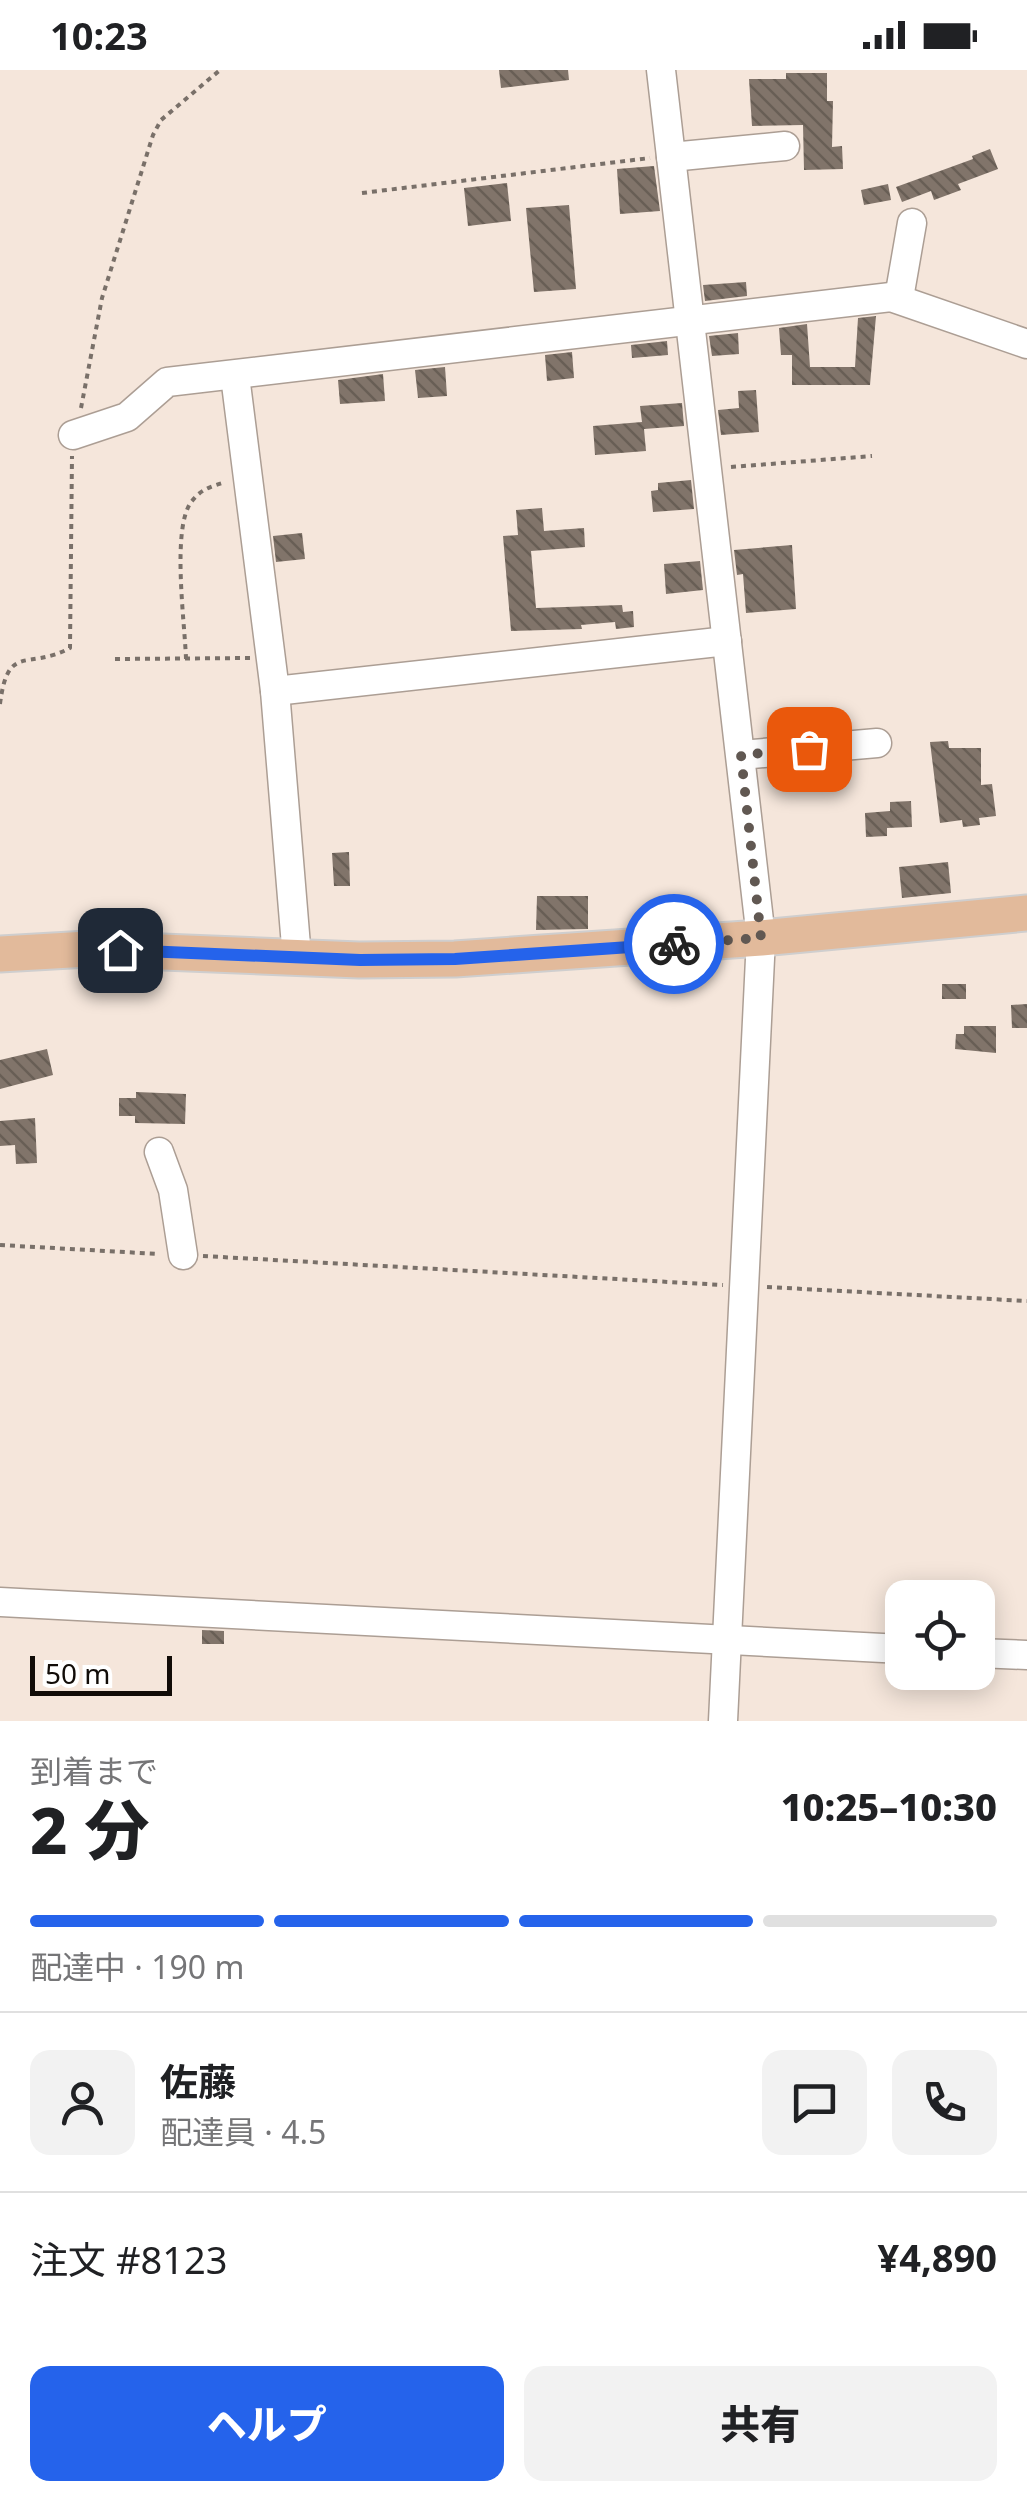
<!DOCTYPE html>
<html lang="ja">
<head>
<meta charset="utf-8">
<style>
  :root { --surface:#fff; --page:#f2f2f2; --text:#202124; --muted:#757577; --line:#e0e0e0; --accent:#2563eb }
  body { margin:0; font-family:"Noto Sans","Noto Sans JP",sans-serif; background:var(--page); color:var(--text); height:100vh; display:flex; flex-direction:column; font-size:38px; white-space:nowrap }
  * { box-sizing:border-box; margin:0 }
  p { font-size:32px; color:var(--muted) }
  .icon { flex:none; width:55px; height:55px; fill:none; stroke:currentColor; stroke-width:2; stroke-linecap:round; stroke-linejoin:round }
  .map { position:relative; height:1651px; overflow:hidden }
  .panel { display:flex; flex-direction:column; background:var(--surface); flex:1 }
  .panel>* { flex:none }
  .buttons { position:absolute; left:885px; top:1510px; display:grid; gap:20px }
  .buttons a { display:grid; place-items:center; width:110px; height:110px; border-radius:20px; background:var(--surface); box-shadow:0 5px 25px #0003; font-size:50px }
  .scale { position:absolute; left:30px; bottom:25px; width:142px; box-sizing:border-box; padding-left:10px; border:5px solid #110c08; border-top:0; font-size:28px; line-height:35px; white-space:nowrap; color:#110c08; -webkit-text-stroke:8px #fff; paint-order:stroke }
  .pin { position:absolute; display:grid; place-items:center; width:85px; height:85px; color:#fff; margin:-42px; border-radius:20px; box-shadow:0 5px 15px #0006 }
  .courier { position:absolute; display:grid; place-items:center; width:100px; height:100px; margin:-50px; border:8px solid #2563eb; border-radius:50%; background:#fff; color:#222; box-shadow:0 2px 12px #0007 }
  .headline em { font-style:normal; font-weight:800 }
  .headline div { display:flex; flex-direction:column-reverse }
  .headline { display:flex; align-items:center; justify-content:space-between; height:170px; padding:0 30px }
  h1 { font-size:65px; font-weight:800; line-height:75px }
  .bar { display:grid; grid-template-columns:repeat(4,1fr); gap:15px 10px; align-content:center; height:120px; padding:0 30px }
  .bar i { height:12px; border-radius:8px; background:var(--line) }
  .bar .selected { background:var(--accent) }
  .bar p { grid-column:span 4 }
  .line { display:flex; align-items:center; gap:25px; padding:0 30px; border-top:2px solid var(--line) }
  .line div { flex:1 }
  .round { display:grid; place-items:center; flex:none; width:105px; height:105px; border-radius:20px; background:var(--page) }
  .primary-button { display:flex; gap:20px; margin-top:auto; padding:20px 30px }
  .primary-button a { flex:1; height:115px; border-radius:20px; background:var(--accent); color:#fff; font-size:40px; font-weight:800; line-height:115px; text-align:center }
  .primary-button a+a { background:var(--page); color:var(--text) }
  .status { display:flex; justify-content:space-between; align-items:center; height:70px; padding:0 50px; background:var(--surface); direction:ltr }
  .status svg { height:28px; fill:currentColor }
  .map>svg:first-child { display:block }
  .building { fill:url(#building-back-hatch) }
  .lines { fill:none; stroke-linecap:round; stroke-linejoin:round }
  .minor-casing { stroke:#ac9e94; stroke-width:31 }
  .major-casing { stroke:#cfcece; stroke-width:39 }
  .path { stroke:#797069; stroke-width:4; stroke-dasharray:5 5; stroke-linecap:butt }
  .minor { stroke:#fff; stroke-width:28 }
  .major { stroke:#e2ba9b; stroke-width:35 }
  .done { stroke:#615852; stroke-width:10; stroke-dasharray:0 18 }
  .route { stroke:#2563eb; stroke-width:12 }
</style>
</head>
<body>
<div class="status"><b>10:23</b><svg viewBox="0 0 49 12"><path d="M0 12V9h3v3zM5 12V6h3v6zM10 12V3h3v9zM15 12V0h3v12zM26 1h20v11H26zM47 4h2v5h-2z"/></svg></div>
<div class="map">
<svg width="1027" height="1651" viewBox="0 0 1027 1651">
  <defs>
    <pattern id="building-back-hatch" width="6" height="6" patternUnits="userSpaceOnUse" patternTransform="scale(2.5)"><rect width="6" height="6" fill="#81746a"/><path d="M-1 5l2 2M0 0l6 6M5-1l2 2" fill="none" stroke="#685e55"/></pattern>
  </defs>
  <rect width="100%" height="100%" fill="#f5e6db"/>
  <!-- building -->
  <g class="building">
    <polygon points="499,0 568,0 569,10 501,18"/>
    <polygon points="786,3 827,3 827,31 833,31 832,77 842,76 843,99 804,100 803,55 752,56 749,9 786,9"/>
    <polygon points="990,79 998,99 958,114 961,120 934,130 931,121 902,132 896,117 973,89 972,86"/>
    <polygon points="654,96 660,141 620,144 617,99"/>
    <polygon points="507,113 511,151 468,156 464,118"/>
    <polygon points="888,114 891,130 864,135 861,120"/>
    <polygon points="569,135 576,219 534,222 526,138"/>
    <polygon points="746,212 747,226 705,231 703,215"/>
    <polygon points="876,246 870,315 792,315 792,285 781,285 779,258 807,254 810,297 855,297 858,248"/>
    <polygon points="738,263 739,284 712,286 709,266"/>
    <polygon points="667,271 668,285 632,288 631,275"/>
    <polygon points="572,282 574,308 547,311 545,285"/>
    <polygon points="445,297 447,326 418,328 415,300"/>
    <polygon points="383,304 385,331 340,334 338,310"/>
    <polygon points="756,320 759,362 721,365 718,340 739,338 738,321"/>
    <polygon points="682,333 684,356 644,359 646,381 595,385 593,356 642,352 640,336"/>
    <polygon points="691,410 694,439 653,442 651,421 658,420 658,413"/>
    <polygon points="542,438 544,461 584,458 585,477 531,481 536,538 622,535 623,542 633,541 634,557 616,559 615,552 581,555 582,559 511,561 503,466 518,465 516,440"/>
    <polygon points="302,463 305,489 276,492 273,466"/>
    <polygon points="792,475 796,539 746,543 743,504 737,505 734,480"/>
    <polygon points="700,491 703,520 666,524 664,494"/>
    <polygon points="948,671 949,678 981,678 981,715 992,714 996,746 979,748 980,755 963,757 962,750 940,753 930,672"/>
    <polygon points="911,731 912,757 887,758 887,766 866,767 865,743 890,741 890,732"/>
    <polygon points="349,782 350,816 334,816 332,783"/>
    <polygon points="948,792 951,823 902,828 899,797"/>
    <polygon points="537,826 588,826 588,859 536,860"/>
    <rect x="942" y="914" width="24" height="15"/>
    <polygon points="1027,934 1027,958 1012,958 1011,935"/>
    <polygon points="964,956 996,956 996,983 955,979 956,964 964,964"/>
    <polygon points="47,979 53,1005 0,1019 0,990"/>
    <polygon points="136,1022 186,1024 185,1054 135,1053 135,1046 119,1046 119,1028 136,1028"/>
    <polygon points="35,1048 37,1093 16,1094 15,1075 0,1076 0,1051"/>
    <polygon points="202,1560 224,1561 224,1574 202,1574"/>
  </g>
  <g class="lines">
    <defs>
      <g id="minor">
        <polyline points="661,0 761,868 723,1651"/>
        <polyline points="671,87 785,76"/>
        <polyline points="899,228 912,153"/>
        <polyline points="235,306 275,621 297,888"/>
        <polyline points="73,365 127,347 167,312 891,227 1027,274"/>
        <polyline points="275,621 727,571"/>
        <polyline points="741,685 877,673"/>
        <polyline points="159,1082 173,1120 183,1185"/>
        <polyline points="0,1532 902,1579"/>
        <polyline points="978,1583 1027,1585"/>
      </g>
      <polyline id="major" points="0,884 88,879 359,890 455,889 761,868 1027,843"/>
    </defs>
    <!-- minor casing -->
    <use href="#minor" class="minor-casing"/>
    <!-- major casing -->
    <use href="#major" class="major-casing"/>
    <!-- path -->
    <g class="path">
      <polyline points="362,123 650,88"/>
      <polyline points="81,338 102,228 153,65 161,50 220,0"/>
      <polyline points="731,397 872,386"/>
      <polyline points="115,589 251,588"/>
      <path d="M186,589C185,554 171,456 192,431C201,419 212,416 226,412"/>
      <path d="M0,634C8,572 27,601 70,578L72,386"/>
      <polyline points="0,1175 159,1184"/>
      <polyline points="203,1186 723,1215"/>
      <polyline points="767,1217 1027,1231"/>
    </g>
    <!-- minor -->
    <use href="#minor" class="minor"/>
    <!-- major -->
    <use href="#major" class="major"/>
  </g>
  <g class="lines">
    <!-- done -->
    <polyline class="done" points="674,874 761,868 741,685 809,679"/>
    <!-- route -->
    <polyline class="route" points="120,880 360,890 455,889 674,874"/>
  </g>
</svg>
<div class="buttons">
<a><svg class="icon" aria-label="locate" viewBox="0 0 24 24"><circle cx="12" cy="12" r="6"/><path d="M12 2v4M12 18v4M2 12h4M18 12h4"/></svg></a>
</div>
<div class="scale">50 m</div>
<div class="pin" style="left:809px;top:679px;background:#ea580c"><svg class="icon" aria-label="bag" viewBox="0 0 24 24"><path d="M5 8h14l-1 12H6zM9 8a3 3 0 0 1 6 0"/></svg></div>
<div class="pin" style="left:120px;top:880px;background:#1f2937"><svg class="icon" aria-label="home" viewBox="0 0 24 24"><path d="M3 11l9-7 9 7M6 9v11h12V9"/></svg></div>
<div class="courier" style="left:674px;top:874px"><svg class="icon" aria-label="bike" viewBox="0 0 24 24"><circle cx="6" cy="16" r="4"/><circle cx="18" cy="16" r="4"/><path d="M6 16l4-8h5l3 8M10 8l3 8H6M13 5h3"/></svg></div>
</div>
<section class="panel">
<div class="headline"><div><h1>2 分</h1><p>到着まで</p></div><em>10:25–10:30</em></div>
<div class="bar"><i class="selected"></i><i class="selected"></i><i class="selected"></i><i></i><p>配達中 · 190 m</p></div>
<div class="line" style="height:180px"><a class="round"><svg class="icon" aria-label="person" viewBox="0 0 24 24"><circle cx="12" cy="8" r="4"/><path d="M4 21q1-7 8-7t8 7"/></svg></a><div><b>佐藤</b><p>配達員 · 4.5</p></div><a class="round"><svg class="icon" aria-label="chat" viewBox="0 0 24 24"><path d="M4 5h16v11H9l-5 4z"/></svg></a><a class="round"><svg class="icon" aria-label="phone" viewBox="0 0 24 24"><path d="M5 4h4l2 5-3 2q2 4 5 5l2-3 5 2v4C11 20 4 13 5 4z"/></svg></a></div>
<div class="line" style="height:130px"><div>注文 #8123</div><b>¥4,890</b></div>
<div class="primary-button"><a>ヘルプ</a><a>共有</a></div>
</section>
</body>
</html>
